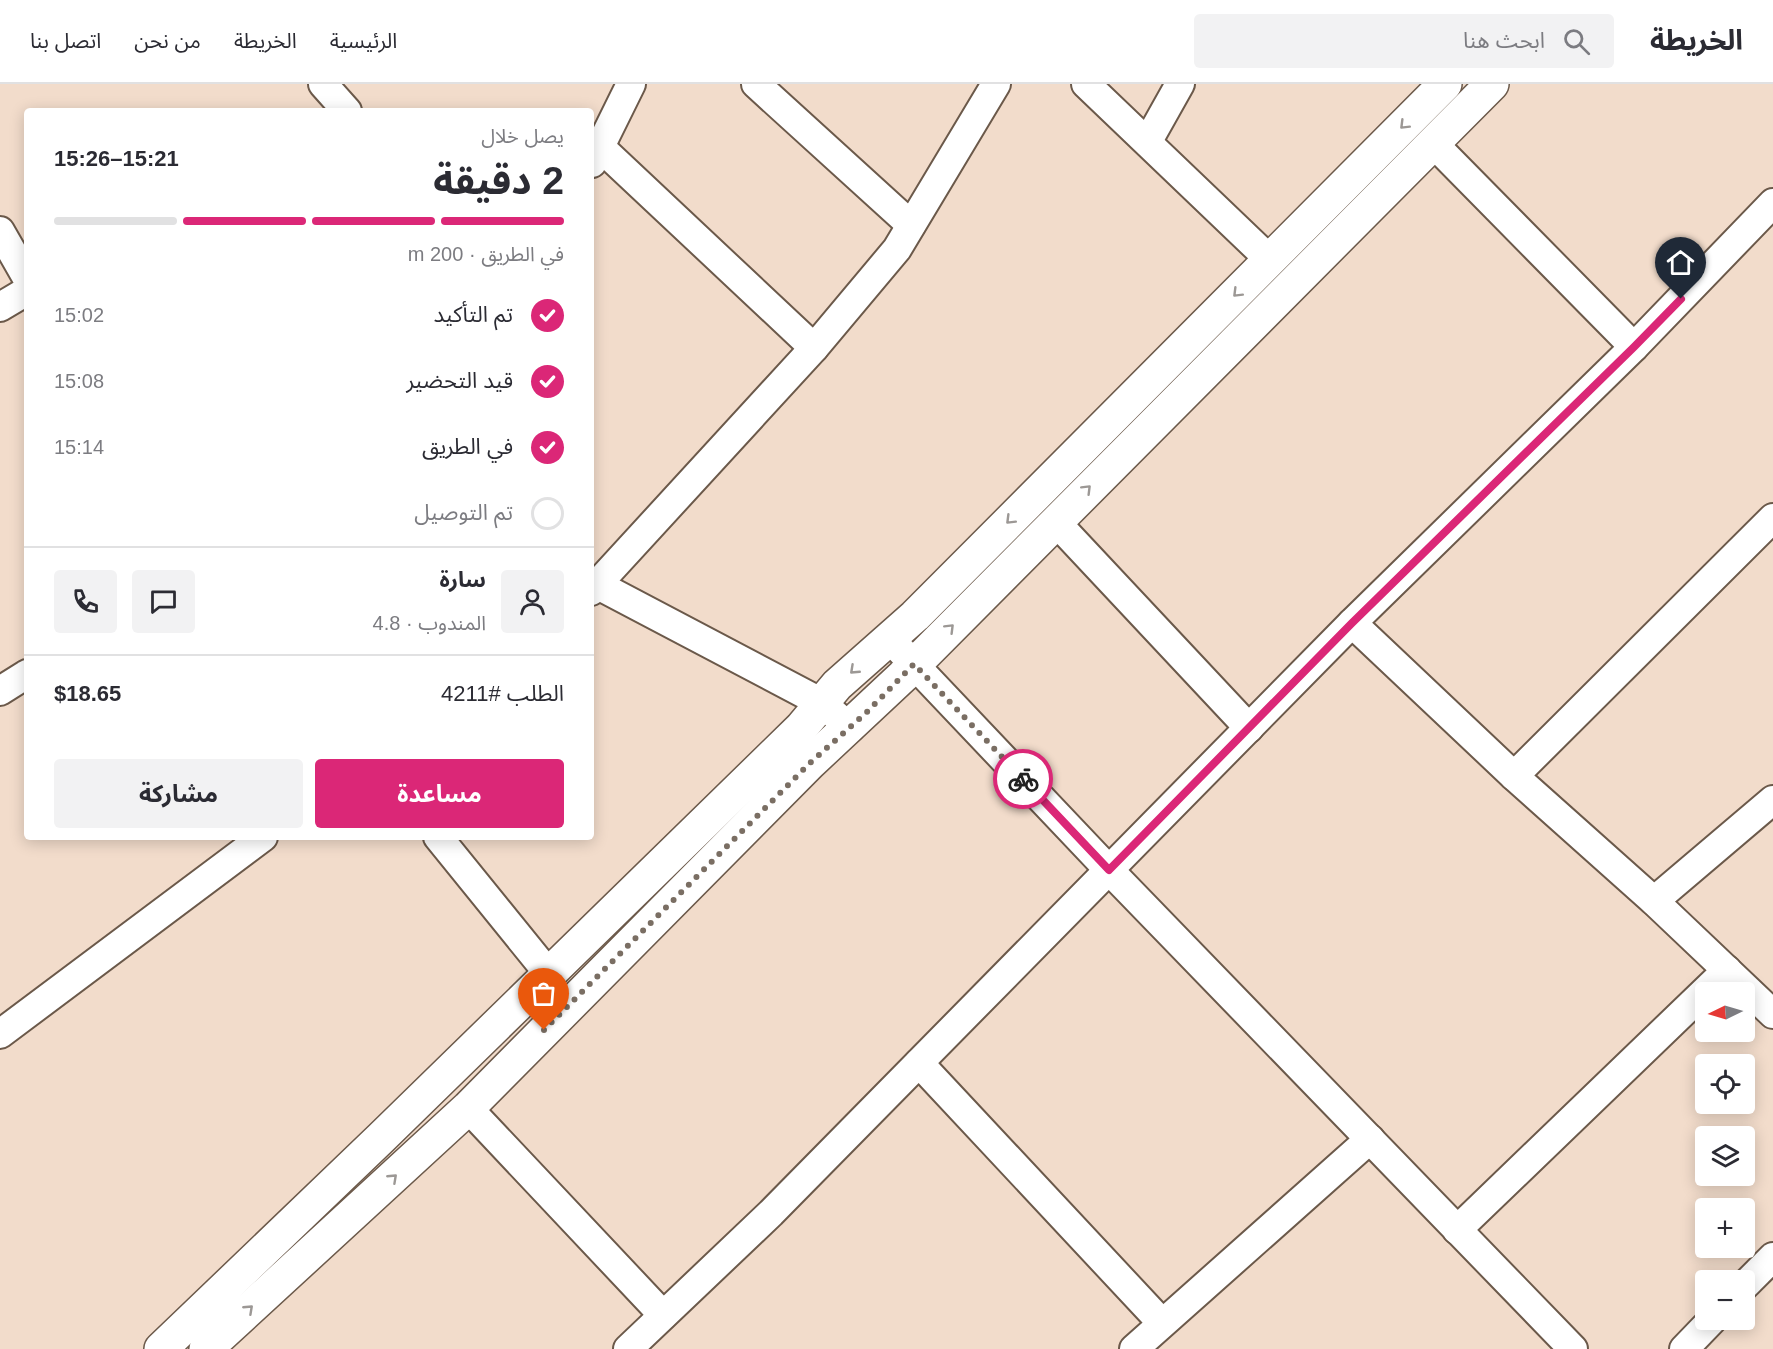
<!DOCTYPE html>
<html lang="ar">
<head>
<meta charset="utf-8">
<style>
  :root { --surface:#fff; --page:#f2f2f3; --text:#2b2b33; --muted:#7c7c81; --line:#e1e1e2; --accent:#db2777 }
  body { margin:0; font-family:Arial,"Noto Sans Arabic",sans-serif; background:var(--page); color:var(--text); direction:rtl; height:100vh; display:flex; flex-direction:column; font-size:22px; white-space:nowrap }
  * { box-sizing:border-box; margin:0 }
  p { font-size:20px; color:var(--muted) }
  .icon { flex:none; width:33px; height:33px; fill:none; stroke:currentColor; stroke-width:2; stroke-linecap:round; stroke-linejoin:round }
  .map { position:relative; flex:1; overflow:hidden; direction:ltr }
  .sheet { position:absolute; left:24px; top:24px; width:570px; height:732px; display:flex; flex-direction:column; background:var(--surface); border-radius:6px; box-shadow:0 3px 15px #0003; direction:rtl }
  .sheet>* { flex:none }
  .needle { width:39px; rotate:265deg }
  .controls { position:absolute; left:1695px; top:898px; display:grid; gap:12px }
  .controls a { display:grid; place-items:center; width:60px; height:60px; border-radius:6px; background:var(--surface); box-shadow:0 3px 15px #0003; font-size:30px }
  .pin { position:absolute; display:grid; place-items:center; width:51px; height:51px; color:#fff; margin:-62px -26px; border-radius:50% 50% 50% 0; rotate:-45deg; box-shadow:0 0 6px #0007 }
  .pin .icon { rotate:45deg }
  .courier { position:absolute; display:grid; place-items:center; width:60px; height:60px; margin:-30px; border:4px solid #db2777; border-radius:50%; background:#fff; color:#222; box-shadow:0 2px 8px #0007 }
  .head em { font-style:normal; font-weight:700 }
  .head div { display:flex; flex-direction:column-reverse }
  .head { display:flex; align-items:center; justify-content:space-between; height:102px; padding:0 30px }
  h1 { font-size:39px; font-weight:700; line-height:45px }
  .bar { display:grid; grid-template-columns:repeat(4,1fr); gap:9px 6px; align-content:center; height:72px; padding:0 30px }
  .bar i { height:8px; border-radius:4px; background:var(--line) }
  .bar .active { background:var(--accent) }
  .bar p { grid-column:span 4 }
  .line { display:flex; align-items:center; gap:15px; padding:0 30px; border-top:2px solid var(--line) }
  .line div { flex:1 }
  .round { display:grid; place-items:center; flex:none; width:63px; height:63px; border-radius:6px; background:var(--page) }
  ol { padding:0 30px; list-style:none }
  li { display:flex; align-items:center; gap:18px; height:66px }
  li p { margin-inline-start:auto }
  li .icon { padding:6px; border-radius:50%; background:var(--accent); color:#fff; stroke-width:4 }
  li:last-child { color:var(--muted) }
  li i { width:33px; height:33px; border:3px solid var(--line); border-radius:50% }
  .primary-button { display:flex; gap:12px; margin-top:auto; padding:12px 30px }
  .primary-button a { flex:1; height:69px; border-radius:6px; background:var(--accent); color:#fff; font-size:24px; font-weight:700; line-height:69px; text-align:center }
  .primary-button a+a { background:var(--page); color:var(--text) }
  header { display:flex; align-items:center; gap:36px; box-sizing:border-box; height:84px; padding:0 30px; background:var(--surface); border-bottom:2px solid var(--line) }
  header strong { font-size:28px }
  nav { display:flex; gap:33px; margin-inline-start:auto; font-size:21px }
  .search { width:420px; height:54px; background:var(--page); display:flex; align-items:center; gap:15px; box-sizing:border-box; padding:0 21px; border-radius:6px; color:var(--muted); font-size:22px }
  .map>svg:first-child { display:block }
  .lines { fill:none; stroke-linecap:round; stroke-linejoin:round }
  .street-casing { stroke:#6b594a; stroke-width:32 }
  .secondary-casing { stroke:#6b594a; stroke-width:36 }
  .street { stroke:#fff; stroke-width:28 }
  .secondary { stroke:#fff; stroke-width:33 }
  .oneway { stroke:#9c9895 }
  .done { stroke:#7a6e63; stroke-width:6; stroke-dasharray:0 10.8 }
  .route { stroke:#db2777; stroke-width:8 }
</style>
</head>
<body>
<header>
<strong>الخريطة</strong>
<div class="search"><svg class="icon" aria-label="search" viewBox="0 0 24 24"><circle cx="10" cy="10" r="6"/><path d="M15 15l6 6"/></svg>ابحث هنا</div>
<nav><a>الرئيسية</a><a>الخريطة</a><a>من نحن</a><a>اتصل بنا</a></nav>
</header>
<div class="map">
<svg width="1773" height="1265" viewBox="0 0 1773 1265">
  <rect width="100%" height="100%" fill="#f2dccb"/>
  <g class="lines">
    <defs>
      <g id="street">
        <polyline points="323,0 347,27"/>
        <polyline points="756,0 911,141"/>
        <polyline points="1086,0 1270,176"/>
        <polyline points="1148,57 1180,0"/>
        <polyline points="1433,59 1634,263"/>
        <polyline points="600,63 814,264"/>
        <polyline points="592,79 631,0"/>
        <polyline points="0,147 27,194"/>
        <polyline points="0,223 27,207"/>
        <polyline points="1055,437 1249,644"/>
        <polyline points="598,501 822,619 850,644"/>
        <polyline points="591,507 814,264 897,165 996,0"/>
        <polyline points="1352,539 1514,692 1654,817 1773,930"/>
        <polyline points="889,554 1109,786 1573,1265"/>
        <polyline points="0,607 27,590"/>
        <polyline points="1514,692 1773,434"/>
        <polyline points="438,753 549,890"/>
        <polyline points="1654,817 1773,716"/>
        <polyline points="0,950 263,753"/>
        <polyline points="919,979 1162,1239"/>
        <polyline points="468,1024 663,1231"/>
        <polyline points="1457,1146 1727,886"/>
        <polyline points="1744,1202 1773,1173"/>
        <polyline points="628,1265 771,1129 1352,539 1634,263 1773,119"/>
        <polyline points="1134,1265 1370,1055"/>
        <polyline points="1684,1265 1712,1236"/>
      </g>
      <g id="secondary">
        <polyline points="161,1265 381,1054 801,644 837,601 915,532 1445,0"/>
        <polyline points="206,1265 468,1024 810,679 903,592 1492,0"/>
      </g>
    </defs>
    <!-- street casing -->
    <use href="#street" class="street-casing"/>
    <!-- secondary casing -->
    <use href="#secondary" class="secondary-casing"/>
    <!-- street -->
    <use href="#street" class="street"/>
    <!-- secondary -->
    <use href="#secondary" class="secondary"/>
  </g>
  <!-- one-way arrows -->
  <defs><path id="oneway-chevron" d="M-2-3.5L2.5 0L-2 3.5" fill="none" stroke-width="1.6" stroke-linecap="round" stroke-linejoin="round" transform="scale(1.5)"/></defs>
  <g class="oneway">
    <use href="#oneway-chevron" transform="translate(1404 41) rotate(135)"/>
    <use href="#oneway-chevron" transform="translate(1237 209) rotate(135)"/>
    <use href="#oneway-chevron" transform="translate(1087 405) rotate(-45)"/>
    <use href="#oneway-chevron" transform="translate(1010 436) rotate(135)"/>
    <use href="#oneway-chevron" transform="translate(950 544) rotate(-45)"/>
    <use href="#oneway-chevron" transform="translate(854 586) rotate(137)"/>
    <use href="#oneway-chevron" transform="translate(393 1094) rotate(-43)"/>
    <use href="#oneway-chevron" transform="translate(249 1225) rotate(-43)"/>
  </g>
  <g class="lines">
    <!-- done -->
    <polyline class="done" points="544,946 810,679 867,628 914,580 1023,695"/>
    <!-- route -->
    <polyline class="route" points="1023,695 1109,786 1352,539 1634,263 1681,215"/>
  </g>
</svg>
<div class="controls">
<a><svg class="needle" viewBox="-14 -14 28 28"><path d="M0-13l5 13h-10z" fill="#e53935"/><path d="M0 13l5-13h-10z" fill="#7c7c81"/></svg></a>
<a><svg class="icon" aria-label="locate" viewBox="0 0 24 24"><circle cx="12" cy="12" r="6"/><path d="M12 2v4M12 18v4M2 12h4M18 12h4"/></svg></a>
<a><svg class="icon" aria-label="layers" viewBox="0 0 24 24"><path d="M12 4l9 5-9 5-9-5zM3 14l9 5 9-5"/></svg></a>
<a>+</a>
<a>−</a>
</div>
<div class="pin" style="left:544px;top:946px;background:#ea580c"><svg class="icon" aria-label="bag" viewBox="0 0 24 24"><path d="M5 8h14l-1 12H6zM9 8a3 3 0 0 1 6 0"/></svg></div>
<div class="pin" style="left:1681px;top:215px;background:#1f2937"><svg class="icon" aria-label="home" viewBox="0 0 24 24"><path d="M3 11l9-7 9 7M6 9v11h12V9"/></svg></div>
<div class="courier" style="left:1023px;top:695px"><svg class="icon" aria-label="bike" viewBox="0 0 24 24"><circle cx="6" cy="16" r="4"/><circle cx="18" cy="16" r="4"/><path d="M6 16l4-8h5l3 8M10 8l3 8H6M13 5h3"/></svg></div>
<section class="sheet">
<div class="head"><div><h1>2 دقيقة</h1><p>يصل خلال</p></div><em>15:21–15:26</em></div>
<div class="bar"><i class="active"></i><i class="active"></i><i class="active"></i><i></i><p>في الطريق · 200 m</p></div>
<ol>
<li><svg class="icon" aria-label="check" viewBox="0 0 24 24"><path d="M5 12l5 5 9-10"/></svg>تم التأكيد<p>15:02</p></li>
<li><svg class="icon" aria-label="check" viewBox="0 0 24 24"><path d="M5 12l5 5 9-10"/></svg>قيد التحضير<p>15:08</p></li>
<li><svg class="icon" aria-label="check" viewBox="0 0 24 24"><path d="M5 12l5 5 9-10"/></svg>في الطريق<p>15:14</p></li>
<li><i></i>تم التوصيل</li>
</ol>
<div class="line" style="height:108px"><a class="round"><svg class="icon" aria-label="person" viewBox="0 0 24 24"><circle cx="12" cy="8" r="4"/><path d="M4 21q1-7 8-7t8 7"/></svg></a><div><b>سارة</b><p>المندوب · 4.8</p></div><a class="round"><svg class="icon" aria-label="chat" viewBox="0 0 24 24"><path d="M4 5h16v11H9l-5 4z"/></svg></a><a class="round"><svg class="icon" aria-label="phone" viewBox="0 0 24 24"><path d="M5 4h4l2 5-3 2q2 4 5 5l2-3 5 2v4C11 20 4 13 5 4z"/></svg></a></div>
<div class="line" style="height:78px"><div>الطلب #4211</div><b>$18.65</b></div>
<div class="primary-button"><a>مساعدة</a><a>مشاركة</a></div>
</section>
</div>
</body>
</html>
